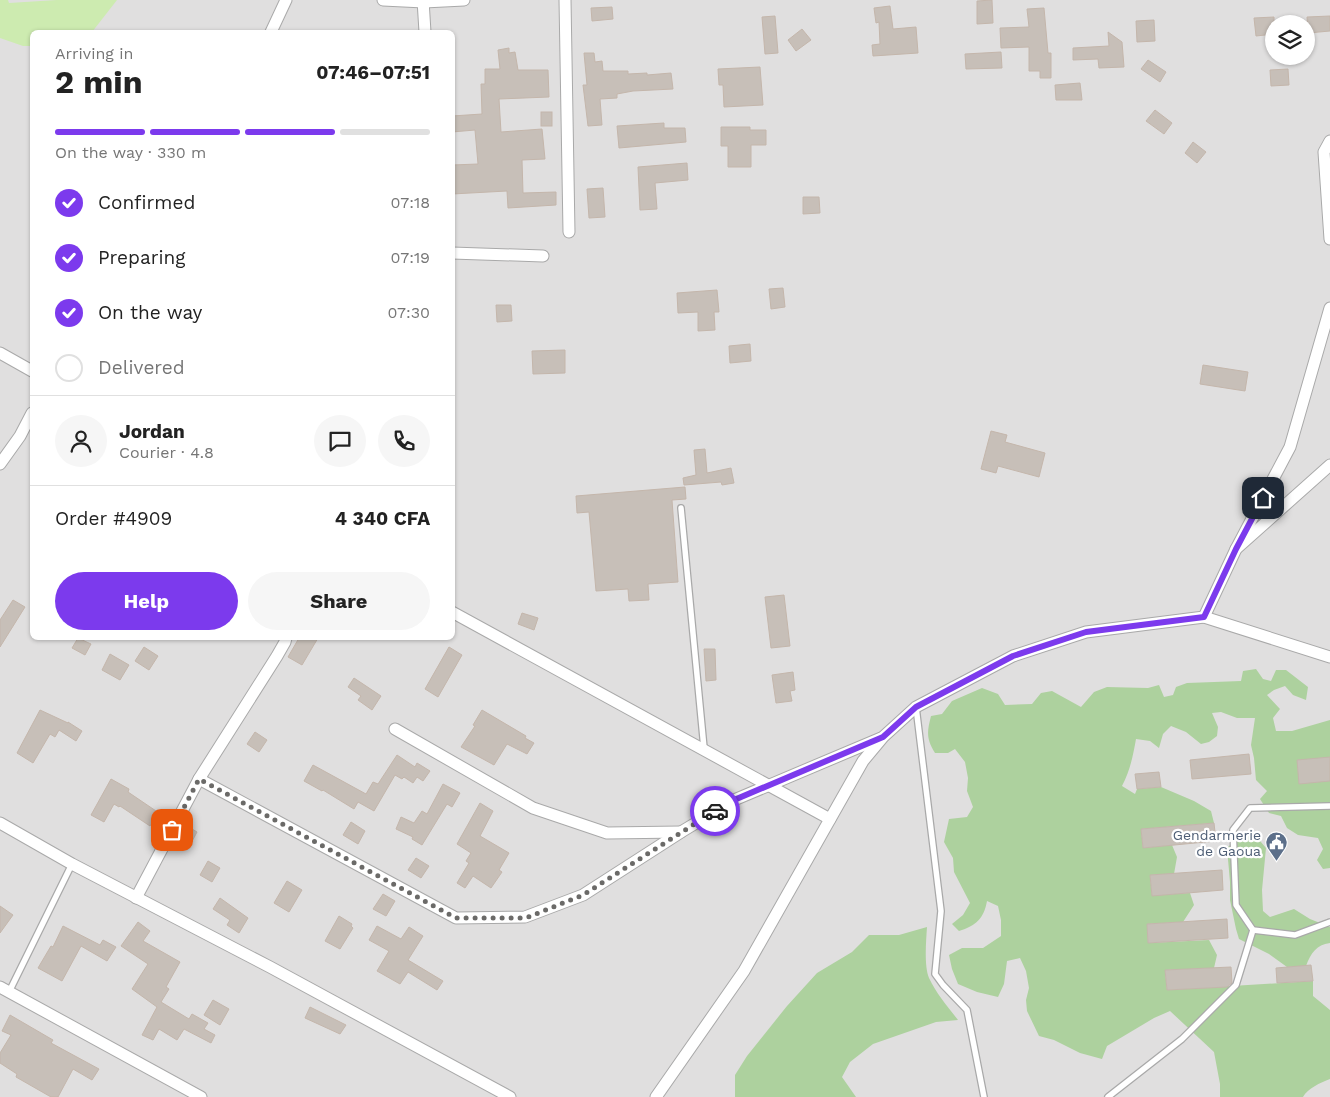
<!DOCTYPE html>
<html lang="en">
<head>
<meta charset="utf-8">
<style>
  :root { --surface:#fff; --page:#f6f6f6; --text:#222; --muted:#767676; --line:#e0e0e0; --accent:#7c3aed }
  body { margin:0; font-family:"Work Sans",sans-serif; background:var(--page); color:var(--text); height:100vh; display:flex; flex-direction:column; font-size:19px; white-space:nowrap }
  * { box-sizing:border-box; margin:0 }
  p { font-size:16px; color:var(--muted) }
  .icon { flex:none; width:28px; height:28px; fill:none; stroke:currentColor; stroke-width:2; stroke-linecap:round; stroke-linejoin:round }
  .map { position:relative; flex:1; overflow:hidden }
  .drawer { position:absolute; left:30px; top:30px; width:425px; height:610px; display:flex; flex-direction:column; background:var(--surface); border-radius:8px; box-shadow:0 1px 4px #0004 }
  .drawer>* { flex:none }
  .fabs { position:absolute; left:1265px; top:15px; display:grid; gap:10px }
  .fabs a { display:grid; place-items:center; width:50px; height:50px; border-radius:50%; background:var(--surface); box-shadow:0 1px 4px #0004; font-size:25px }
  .pin { position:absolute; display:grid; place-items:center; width:42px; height:42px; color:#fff; margin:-21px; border-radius:10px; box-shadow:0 2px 8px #0006 }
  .courier { position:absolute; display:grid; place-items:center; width:50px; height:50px; margin:-25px; border:4px solid #7c3aed; border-radius:50%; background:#fff; color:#222; box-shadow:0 1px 6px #0007 }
  .overview em { font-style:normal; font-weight:700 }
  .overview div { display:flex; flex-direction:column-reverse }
  .overview { display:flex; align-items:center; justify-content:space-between; height:85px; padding:0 25px }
  h1 { font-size:32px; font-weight:700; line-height:38px }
  .bar { display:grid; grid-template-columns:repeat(4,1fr); gap:8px 5px; align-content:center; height:60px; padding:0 25px }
  .bar i { height:6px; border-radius:4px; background:var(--line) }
  .bar .current { background:var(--accent) }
  .bar p { grid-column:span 4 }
  .line { display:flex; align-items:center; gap:12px; padding:0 25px; border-top:1px solid var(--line) }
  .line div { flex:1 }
  .round { display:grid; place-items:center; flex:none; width:52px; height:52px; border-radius:26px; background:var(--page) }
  ol { padding:0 25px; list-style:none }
  li { display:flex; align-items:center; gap:15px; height:55px }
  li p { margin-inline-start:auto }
  li .icon { padding:5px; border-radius:50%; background:var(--accent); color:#fff; stroke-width:4 }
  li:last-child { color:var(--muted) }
  li i { width:28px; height:28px; border:2px solid var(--line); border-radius:50% }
  .button { display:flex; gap:10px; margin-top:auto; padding:10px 25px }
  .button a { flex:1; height:58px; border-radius:30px; background:var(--accent); color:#fff; font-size:20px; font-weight:700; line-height:58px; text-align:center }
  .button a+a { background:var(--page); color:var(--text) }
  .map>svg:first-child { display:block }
  .residential { fill:#e0dfdf; fill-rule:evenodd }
  .grass { fill:#cdebb0 }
  .forest { fill:#add19e }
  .building { fill:#c7bfb8; stroke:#c4b6ab }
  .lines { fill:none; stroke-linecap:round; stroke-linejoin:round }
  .lane-casing { stroke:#a9a9a9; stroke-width:8 }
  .street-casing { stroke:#a9a9a9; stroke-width:13 }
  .lane { stroke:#fff; stroke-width:5.5 }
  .street { stroke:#fff; stroke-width:11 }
  .done { stroke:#6b6a68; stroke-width:5; stroke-dasharray:0 9 }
  .route { stroke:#7c3aed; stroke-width:6 }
  .labels { text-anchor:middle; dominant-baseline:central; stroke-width:4.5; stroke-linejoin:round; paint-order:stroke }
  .service-label { font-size:14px; fill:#4e5e75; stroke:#fff; text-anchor:end }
</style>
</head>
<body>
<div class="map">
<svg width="1330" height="1097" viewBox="0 0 1330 1097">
  <rect width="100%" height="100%" fill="#f2efe9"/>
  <!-- residential -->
  <path class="residential" d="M0,0H1330V1097H0ZM1274,24H1306V56H1274ZM32,32H452V638H32Z"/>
  <!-- grass -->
  <polygon class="grass" points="0,0 8,0 9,3 57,0 117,0 92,32 32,32 32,46 23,46 0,38"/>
  <!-- forest -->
  <g class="forest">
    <path d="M1256,669L1263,679L1271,681L1276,670H1286L1308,687L1306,700L1293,695L1285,686L1274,690L1267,695L1280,709L1273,718L1276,731H1292L1330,720V868L1323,869L1317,860L1323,849L1318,838L1298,835L1287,828L1281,816L1269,813L1260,799L1267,791L1256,780L1254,758L1251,745L1255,718H1237L1221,712L1212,713L1218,727L1217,736L1209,742L1201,744L1186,732L1171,726L1163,734L1159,748L1150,741L1136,739C1133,756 1130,771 1122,786L1135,794L1137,789L1161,787L1194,801L1211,811L1214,823L1141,829L1143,848L1172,845L1177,857L1174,874L1150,875L1152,895L1190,893L1194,905L1183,922L1147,924L1148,943L1209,940L1217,955L1214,968L1165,970L1167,990L1313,981V996L1330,1010V1079C1320,1083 1308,1088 1303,1097H1220V1084L1214,1052L1170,1011L1154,1018L1107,1046L1102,1059L1080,1053L1054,1040L1039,1036L1027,1011L1026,1000L1029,988L1026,971L1020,958L1007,961L1004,984L998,997L977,992L958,984L952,969L949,955L962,948H983L1001,936V920L998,906L987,901C984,918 976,926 959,931L952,924L963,915L970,903L954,872L953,858L944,842L949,819L967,817L973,807L967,791L968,778L965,762L955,749L948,753H935C926,738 927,732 931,716L942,714L952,701L982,688L998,694L1005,705L1032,704L1041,693L1052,691L1081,707L1094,692L1107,687L1148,688L1159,685L1164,697L1173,695L1176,687L1187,683L1241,681L1243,671Z"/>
    <path d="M1240,835H1255L1266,848L1262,890L1263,911L1270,917L1294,909L1310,919L1330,927V943C1316,945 1311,953 1306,966L1287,967L1269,954L1239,939L1236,929L1230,900V882L1227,848Z"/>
    <path d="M927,927C926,941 924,966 929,978C936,993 948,1007 958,1020L936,1022L873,1044L850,1062L842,1077L856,1097H735V1075L747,1056L787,1006L817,973L852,952L869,935H899Z"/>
  </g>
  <!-- building -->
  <g class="building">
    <polygon points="992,0 993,23 977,24 977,1"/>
    <polygon points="890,6 893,29 916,27 918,53 873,56 872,45 880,44 879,22 876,23 874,8"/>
    <polygon points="612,7 613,19 592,21 591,8"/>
    <polygon points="1044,8 1048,53 1051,53 1051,78 1040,78 1040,71 1029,71 1029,47 1001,48 1000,28 1029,27 1027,9"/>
    <polygon points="775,16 778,53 765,54 762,17"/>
    <polygon points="1330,16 1330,31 1308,33 1307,17"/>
    <polygon points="1274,17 1274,34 1256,36 1254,18"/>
    <polygon points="1154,20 1155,41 1137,42 1136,21"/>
    <polygon points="802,29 811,40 796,51 788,40"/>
    <polygon points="1108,32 1122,42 1124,67 1099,68 1098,59 1073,60 1073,48 1109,46"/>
    <polygon points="509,48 509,53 515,52 518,70 548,70 549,97 499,99 501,132 542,129 545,159 522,160 523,193 556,192 556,205 508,208 507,191 452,194 452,165 478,164 475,130 452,132 452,116 482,114 481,84 485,84 485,69 500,69 498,50"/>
    <polygon points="1001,52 1002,68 966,69 965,54"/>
    <polygon points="584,53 594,53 595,62 602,61 603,71 628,71 628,74 647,73 647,75 671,73 673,89 633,91 617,94 617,98 600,99 602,125 588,126 583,85 587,85"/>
    <polygon points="1148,60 1166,72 1160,82 1141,69"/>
    <polygon points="760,67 763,105 724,107 723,85 719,85 718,69"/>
    <polygon points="1288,69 1289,85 1271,86 1270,70"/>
    <polygon points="1080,83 1082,100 1056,100 1055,85"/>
    <polygon points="1155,110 1172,123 1164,134 1146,121"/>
    <rect x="541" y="112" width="11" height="14"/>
    <polygon points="664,123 664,128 685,128 686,142 619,148 617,126"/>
    <polygon points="721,127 750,127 750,130 766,130 766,145 751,145 751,167 728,167 728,146 721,146"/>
    <polygon points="1193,142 1206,152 1197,163 1185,153"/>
    <polygon points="687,163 688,180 655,183 657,209 640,210 638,167"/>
    <polygon points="603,188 605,217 589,218 587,189"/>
    <polygon points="803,197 819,197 820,213 803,214"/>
    <polygon points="783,288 785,307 771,309 769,289"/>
    <polygon points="717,290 719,312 714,312 715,330 698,331 698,312 678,313 677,293"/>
    <polygon points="496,305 511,305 512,321 497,322"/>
    <polygon points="750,344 751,361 730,363 729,346"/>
    <polygon points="565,350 565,373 533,374 532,351"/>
    <polygon points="1203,365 1248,372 1245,391 1200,384"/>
    <polygon points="991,431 1007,435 1005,442 1045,453 1039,477 998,466 996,473 981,469"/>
    <polygon points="705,449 707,473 731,468 734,483 722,485 721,482 684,485 683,478 696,475 694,450"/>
    <polygon points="685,487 686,499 672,500 678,582 648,584 649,600 629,601 628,589 596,591 589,512 577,513 576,496"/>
    <polygon points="784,595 790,646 771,648 765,597"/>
    <polygon points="13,600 25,607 0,647 0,620"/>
    <polygon points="522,613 538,618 534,630 518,624"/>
    <polygon points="78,638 91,644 85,655 72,648"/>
    <polygon points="299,638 318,638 302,665 288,657"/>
    <polygon points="144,647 158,656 149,670 135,661"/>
    <polygon points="449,647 462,655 438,697 425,689"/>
    <polygon points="704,649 715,649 716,680 706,681"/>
    <polygon points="110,654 129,665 120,680 102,670"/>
    <polygon points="793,672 795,690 790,691 792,701 776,703 772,675"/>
    <polygon points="354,678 381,696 372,710 358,700 361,696 348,687"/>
    <polygon points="40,710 68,723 68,722 82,731 76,741 59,730 55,737 50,734 33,763 17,753"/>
    <polygon points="482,710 526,736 525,738 534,743 527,754 507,744 494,765 461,747 475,726 473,725"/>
    <polygon points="255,732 267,740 259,752 247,744"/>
    <polygon points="1249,754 1251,774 1192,779 1190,760"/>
    <polygon points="397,755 415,767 417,763 430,771 423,781 417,777 413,783 404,777 402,779 395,775 374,811 358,802 354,809 323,790 322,791 304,781 313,765 366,794 373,782 378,784"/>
    <polygon points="1330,757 1330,781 1299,784 1297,760"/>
    <polygon points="1159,772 1161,787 1137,789 1135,774"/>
    <polygon points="111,779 129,789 128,792 159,813 150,826 120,806 119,807 114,804 104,822 91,815"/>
    <polygon points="443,784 460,793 452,807 447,804 422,845 412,839 413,837 396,829 401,817 414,823 422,811 427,814"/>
    <polygon points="480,803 493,811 480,836 509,853 499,870 502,872 491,888 473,876 465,888 457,883 469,863 466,861 471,853 457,844"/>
    <polygon points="351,822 365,831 358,844 343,835"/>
    <polygon points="1214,823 1216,841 1143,848 1141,829"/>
    <polygon points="184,824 197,832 190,845 177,837"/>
    <polygon points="416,858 429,866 421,878 408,870"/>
    <polygon points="208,861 220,868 212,882 200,875"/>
    <polygon points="1222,870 1223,890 1152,896 1150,875"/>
    <polygon points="287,881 302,890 289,912 274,903"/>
    <polygon points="383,894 395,901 386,916 373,909"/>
    <polygon points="220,898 248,918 239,933 227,925 230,920 213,909"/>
    <polygon points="0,906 13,915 0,933"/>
    <polygon points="339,916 352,924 351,926 353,928 340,949 325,941"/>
    <polygon points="1227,919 1228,938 1148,943 1147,924"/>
    <polygon points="138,922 150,931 143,941 180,962 166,987 169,989 161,1002 189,1019 192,1014 208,1023 204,1029 215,1035 211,1043 184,1029 177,1040 159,1029 153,1040 142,1035 157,1007 132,989 148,964 121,946"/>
    <polygon points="63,926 100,945 103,940 116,947 107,961 81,946 62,981 38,968 51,946 53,947"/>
    <polygon points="377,926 401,939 409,927 423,936 408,960 443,981 437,990 408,972 400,984 377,971 389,951 369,940"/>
    <polygon points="1311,965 1313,981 1277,983 1276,968"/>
    <polygon points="1231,967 1232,983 1227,987 1167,990 1165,970"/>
    <polygon points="213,1000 229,1009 220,1025 204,1015"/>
    <polygon points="310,1007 346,1025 340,1034 305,1018"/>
    <polygon points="10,1015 53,1040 51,1043 99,1069 92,1080 73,1069 58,1097 51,1097 16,1077 17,1074 0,1063 0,1053 11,1035 2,1031"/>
  </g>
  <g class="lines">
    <defs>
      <g id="lane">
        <polyline points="681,508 704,748"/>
        <polyline points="916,707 941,911 935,974 943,985 967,1010 984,1097"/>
        <polyline points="1330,806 1250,808 1233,830 1236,905 1253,930 1295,935 1330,922"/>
        <polyline points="9,992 72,864"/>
        <polyline points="1108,1097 1182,1039 1236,985 1253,930"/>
      </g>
      <g id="street">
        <polyline points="383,0 424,2 464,0"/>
        <polyline points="423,0 425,32"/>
        <polyline points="565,0 569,232"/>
        <polyline points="271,32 286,0"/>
        <polyline points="1330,141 1324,152 1330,239"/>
        <polyline points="452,253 543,256"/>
        <polyline points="0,353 32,371"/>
        <polyline points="0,464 20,436 32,413"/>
        <polyline points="1236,549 1290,447 1330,308"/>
        <polyline points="452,612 830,819"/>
        <polyline points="1204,617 1236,549 1330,465"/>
        <polyline points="395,729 533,808 607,833 681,832"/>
        <polyline points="199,779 456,918 525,917 583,895 681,832 734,800 881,738"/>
        <polyline points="0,823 72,864 270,967 510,1097"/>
        <polyline points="136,898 199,779 277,656 285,642 286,638"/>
        <polyline points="0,987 201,1097"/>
        <polyline points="656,1097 744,971 863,761 883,737 916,707 1013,656 1086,632 1204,617 1330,657"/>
      </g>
    </defs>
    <!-- lane casing -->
    <use href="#lane" class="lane-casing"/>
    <!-- street casing -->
    <use href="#street" class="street-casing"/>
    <!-- lane -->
    <use href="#lane" class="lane"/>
    <!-- street -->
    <use href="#street" class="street"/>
  </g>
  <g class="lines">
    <!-- done -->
    <polyline class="done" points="172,830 199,779 456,918 526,918 583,895 715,811"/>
    <!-- route -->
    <polyline class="route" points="715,811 734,800 883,737 916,707 1013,656 1086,632 1204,617 1236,549 1263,498"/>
  </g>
  <!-- icons -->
  <defs>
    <symbol id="civic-pin" viewBox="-11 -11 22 30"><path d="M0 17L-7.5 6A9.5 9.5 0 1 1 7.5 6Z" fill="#5c6f8a" stroke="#fff"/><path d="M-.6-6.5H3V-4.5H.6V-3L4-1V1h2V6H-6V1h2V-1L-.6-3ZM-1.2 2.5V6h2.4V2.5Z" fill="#fff"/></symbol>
  </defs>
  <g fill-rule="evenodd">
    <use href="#civic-pin" x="1264" y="830" width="25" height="34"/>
  </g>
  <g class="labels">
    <!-- service labels -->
    <g class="service-label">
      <text x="1261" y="835">Gendarmerie<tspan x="1261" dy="16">de Gaoua</tspan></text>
    </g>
  </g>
</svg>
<div class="fabs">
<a><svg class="icon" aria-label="layers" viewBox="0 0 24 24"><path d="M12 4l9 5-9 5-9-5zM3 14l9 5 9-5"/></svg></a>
</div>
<div class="pin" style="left:172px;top:830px;background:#ea580c"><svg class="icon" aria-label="bag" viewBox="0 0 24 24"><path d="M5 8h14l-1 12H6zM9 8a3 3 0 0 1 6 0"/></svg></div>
<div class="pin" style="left:1263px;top:498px;background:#1f2937"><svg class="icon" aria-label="home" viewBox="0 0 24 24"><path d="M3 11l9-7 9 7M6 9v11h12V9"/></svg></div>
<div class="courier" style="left:715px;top:811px"><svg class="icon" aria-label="car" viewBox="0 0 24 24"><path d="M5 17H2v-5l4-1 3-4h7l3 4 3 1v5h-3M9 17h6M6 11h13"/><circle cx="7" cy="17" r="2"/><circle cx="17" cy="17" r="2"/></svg></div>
<section class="drawer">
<div class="overview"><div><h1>2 min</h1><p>Arriving in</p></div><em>07:46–07:51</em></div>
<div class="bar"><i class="current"></i><i class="current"></i><i class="current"></i><i></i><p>On the way · 330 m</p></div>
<ol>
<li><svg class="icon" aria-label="check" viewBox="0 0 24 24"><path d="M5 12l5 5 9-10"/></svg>Confirmed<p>07:18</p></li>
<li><svg class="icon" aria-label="check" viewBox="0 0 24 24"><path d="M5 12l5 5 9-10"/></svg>Preparing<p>07:19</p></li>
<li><svg class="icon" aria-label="check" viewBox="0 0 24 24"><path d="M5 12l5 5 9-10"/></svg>On the way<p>07:30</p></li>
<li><i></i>Delivered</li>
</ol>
<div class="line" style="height:90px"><a class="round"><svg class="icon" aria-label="person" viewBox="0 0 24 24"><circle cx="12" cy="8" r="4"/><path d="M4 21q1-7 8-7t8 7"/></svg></a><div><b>Jordan</b><p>Courier · 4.8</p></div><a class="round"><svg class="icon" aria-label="chat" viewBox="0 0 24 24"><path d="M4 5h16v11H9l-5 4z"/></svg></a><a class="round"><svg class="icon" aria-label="phone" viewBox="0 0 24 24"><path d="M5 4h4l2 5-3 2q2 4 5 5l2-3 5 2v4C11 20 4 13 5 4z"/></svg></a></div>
<div class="line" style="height:65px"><div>Order #4909</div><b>4 340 CFA</b></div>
<div class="button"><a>Help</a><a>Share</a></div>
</section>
</div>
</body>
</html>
